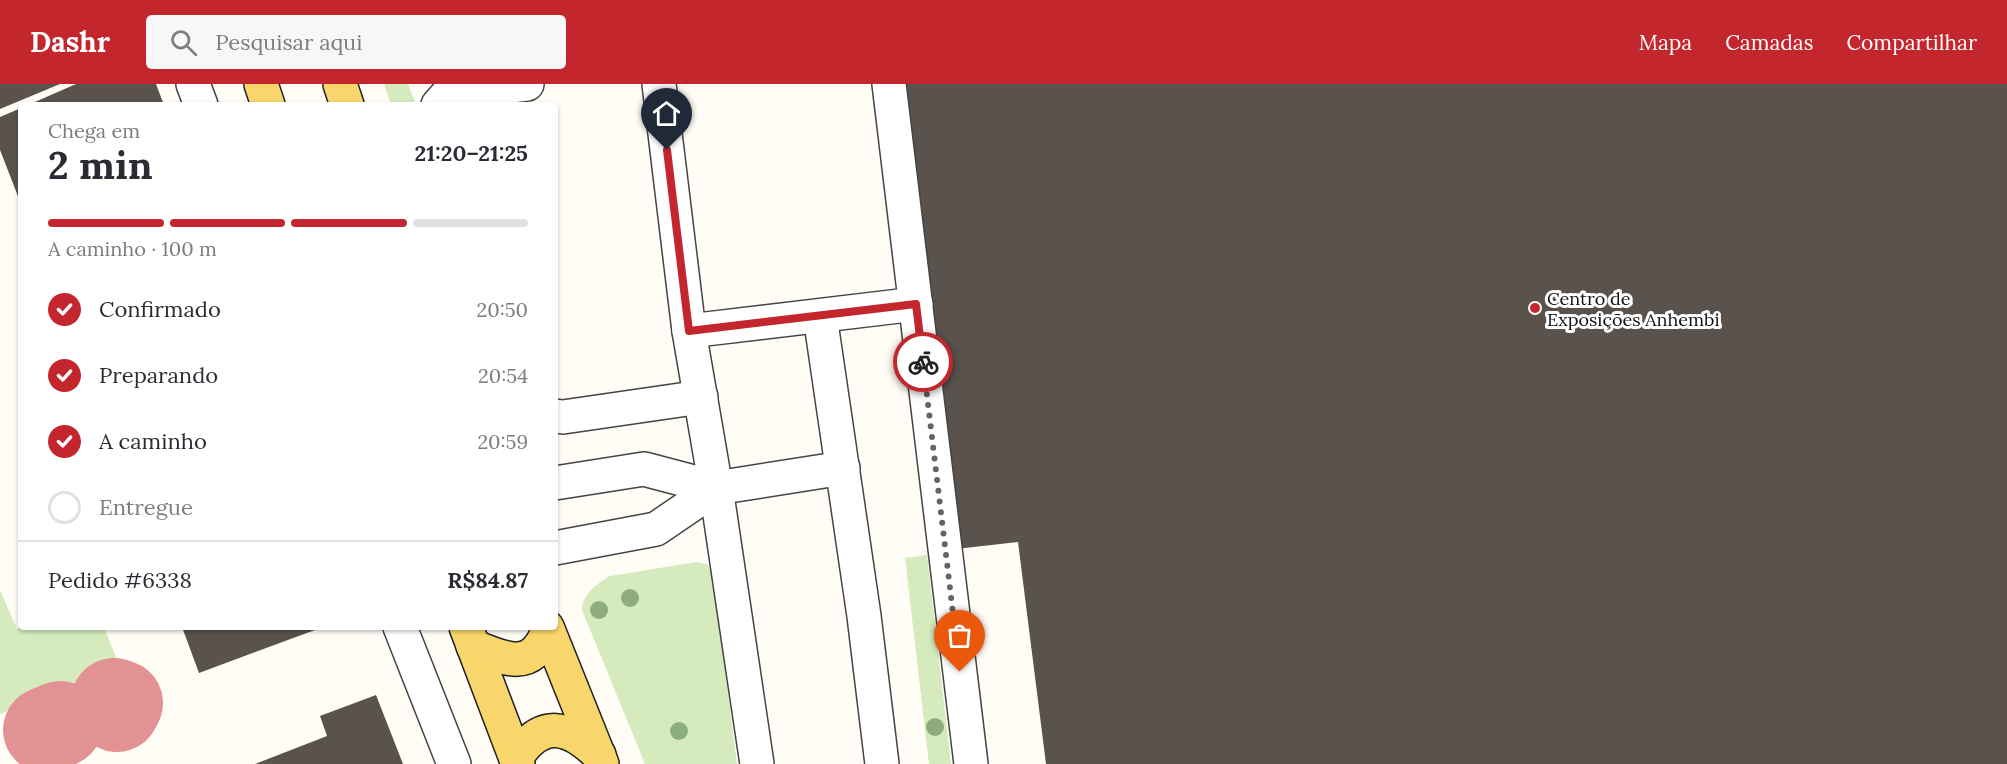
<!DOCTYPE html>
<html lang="pt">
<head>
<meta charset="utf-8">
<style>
  :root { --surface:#fff; --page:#f7f7f7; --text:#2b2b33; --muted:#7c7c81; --line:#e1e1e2; --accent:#c4262e }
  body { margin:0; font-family:Lora,serif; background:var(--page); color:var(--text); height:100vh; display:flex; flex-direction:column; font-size:22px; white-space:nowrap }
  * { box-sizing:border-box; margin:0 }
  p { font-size:20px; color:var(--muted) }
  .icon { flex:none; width:33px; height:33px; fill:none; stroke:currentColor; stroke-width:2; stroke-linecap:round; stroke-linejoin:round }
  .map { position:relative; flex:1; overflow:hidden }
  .side { position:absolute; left:18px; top:18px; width:540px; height:528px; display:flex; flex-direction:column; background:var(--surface); border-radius:6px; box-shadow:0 2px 4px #0004 }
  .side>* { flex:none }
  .pin { position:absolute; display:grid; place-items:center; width:51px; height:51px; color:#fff; margin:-62px -26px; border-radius:50% 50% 50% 0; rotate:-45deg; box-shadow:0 0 6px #0007 }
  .pin .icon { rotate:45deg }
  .courier { position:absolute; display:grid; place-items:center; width:60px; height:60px; margin:-30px; border:4px solid #c4262e; border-radius:50%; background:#fff; color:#222; box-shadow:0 2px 8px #0007 }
  .summary em { font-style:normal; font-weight:700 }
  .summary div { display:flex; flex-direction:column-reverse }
  .summary { display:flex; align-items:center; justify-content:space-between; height:102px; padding:0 30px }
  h1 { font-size:39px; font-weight:700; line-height:45px }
  .bar { display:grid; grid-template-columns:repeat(4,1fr); gap:9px 6px; align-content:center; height:72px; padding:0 30px }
  .bar i { height:8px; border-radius:4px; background:var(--line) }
  .bar .current { background:var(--accent) }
  .bar p { grid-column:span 4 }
  .line { display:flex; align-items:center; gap:15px; padding:0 30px; border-top:2px solid var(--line) }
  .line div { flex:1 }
  ol { padding:0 30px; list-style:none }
  li { display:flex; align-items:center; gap:18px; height:66px }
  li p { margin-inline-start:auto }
  li .icon { padding:6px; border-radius:50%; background:var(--accent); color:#fff; stroke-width:4 }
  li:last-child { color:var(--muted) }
  li i { width:33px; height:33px; border:3px solid var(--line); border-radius:50% }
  header { display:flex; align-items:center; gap:36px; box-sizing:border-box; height:84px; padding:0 30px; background:var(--accent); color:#fff }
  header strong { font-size:28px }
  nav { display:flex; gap:33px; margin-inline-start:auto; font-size:21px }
  .search { width:420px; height:54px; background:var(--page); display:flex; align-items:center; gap:15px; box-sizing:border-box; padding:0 21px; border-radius:6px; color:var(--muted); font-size:22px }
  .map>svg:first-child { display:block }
  .green { fill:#d5ebbd }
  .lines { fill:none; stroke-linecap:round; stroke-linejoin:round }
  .taxiway { stroke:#e29292; stroke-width:86 }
  .building { fill:#5a524d }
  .minor-casing { stroke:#444; stroke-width:36 }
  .major-casing { stroke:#222; stroke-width:36 }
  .minor { stroke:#fff; stroke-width:33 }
  .major { stroke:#f9d66b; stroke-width:33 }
  .tree { fill:#8dad7f }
  .done { stroke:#646461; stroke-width:6; stroke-dasharray:0 10.8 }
  .route { stroke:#c4262e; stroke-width:8 }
  .poi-dot { fill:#c4262e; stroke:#fff; stroke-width:2 }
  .labels { text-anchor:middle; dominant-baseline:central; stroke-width:6; stroke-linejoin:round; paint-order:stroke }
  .poi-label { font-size:18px; fill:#111; stroke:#fff; text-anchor:start }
</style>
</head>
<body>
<header>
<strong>Dashr</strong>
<div class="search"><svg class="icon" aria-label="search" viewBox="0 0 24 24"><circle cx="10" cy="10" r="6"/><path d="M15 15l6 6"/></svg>Pesquisar aqui</div>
<nav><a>Mapa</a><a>Camadas</a><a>Compartilhar</a></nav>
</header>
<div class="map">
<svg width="2007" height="680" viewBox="0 0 2007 680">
  <rect width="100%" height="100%" fill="#fffdf5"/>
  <!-- green -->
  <g class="green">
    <polygon points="384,0 408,0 416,21 391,21"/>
    <polygon points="927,471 951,680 929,680 905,474"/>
    <path d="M697,478L707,480L713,488L737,680H645L582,526C582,510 598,499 610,492Z"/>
    <polygon points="0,506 17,545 22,543 104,543 120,584 0,630"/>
  </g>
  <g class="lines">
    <!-- taxiway -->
    <g class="taxiway">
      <polyline points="114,617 120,619 117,625"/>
      <polyline points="46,646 60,640"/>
    </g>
  </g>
  <!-- building -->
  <g class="building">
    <polygon points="0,0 60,0 0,25"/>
    <polygon points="76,0 156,0 164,21 28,21"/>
    <polygon points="899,0 2007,0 2007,680 1046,680 1018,458 956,465"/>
    <polygon points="21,24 21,120 0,66 0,33"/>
    <polygon points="182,543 323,543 199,589"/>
    <polygon points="376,611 403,680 255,680 327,652 320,632"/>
  </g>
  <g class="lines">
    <defs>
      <g id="minor">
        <polyline points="193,0 201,21"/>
        <polyline points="659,0 689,247 716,404 757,680"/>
        <polyline points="889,0 971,680"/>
        <polyline points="438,21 446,12 454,9 527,0"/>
        <polyline points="820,232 864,532 882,680"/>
        <polyline points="689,247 916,220"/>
        <polyline points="555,332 563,333 701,313"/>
        <polyline points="555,399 644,385 716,404 843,384"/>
        <polyline points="555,464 656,445 716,404"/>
        <polyline points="400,543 454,680"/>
      </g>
      <g id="major">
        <polyline points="261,0 268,21"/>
        <polyline points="340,0 347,21"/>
        <polyline points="466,543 518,680"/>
        <polyline points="547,543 602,680"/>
        <path d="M473,562C506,576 532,588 548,547"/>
        <path d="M516,674C542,634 569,642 599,671"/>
      </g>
    </defs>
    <!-- minor casing -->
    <use href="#minor" class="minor-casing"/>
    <!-- major casing -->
    <use href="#major" class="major-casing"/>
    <!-- minor -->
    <use href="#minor" class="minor"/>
    <!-- major -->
    <use href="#major" class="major"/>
  </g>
  <!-- trees -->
  <g class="tree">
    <circle cx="630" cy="514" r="9"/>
    <circle cx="599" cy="526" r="9"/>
    <circle cx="935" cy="643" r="9"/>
    <circle cx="679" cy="647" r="9"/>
  </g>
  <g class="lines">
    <!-- done -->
    <polyline class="done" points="923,278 960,588"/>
    <!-- route -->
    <polyline class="route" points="667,66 689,247 916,220 923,278"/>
  </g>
  <!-- markers -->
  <circle class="poi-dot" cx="1535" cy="224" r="6"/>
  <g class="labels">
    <!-- poi labels -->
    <g class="poi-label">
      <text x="1547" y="214">Centro de<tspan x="1547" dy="21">Exposições Anhembi</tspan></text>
    </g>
  </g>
</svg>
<div class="pin" style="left:960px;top:588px;background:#ea580c"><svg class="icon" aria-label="bag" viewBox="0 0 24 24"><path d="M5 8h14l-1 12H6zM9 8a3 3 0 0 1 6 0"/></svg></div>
<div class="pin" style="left:667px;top:66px;background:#1f2937"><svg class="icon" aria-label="home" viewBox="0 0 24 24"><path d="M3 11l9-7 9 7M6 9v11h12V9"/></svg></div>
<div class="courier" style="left:923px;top:278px"><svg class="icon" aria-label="bike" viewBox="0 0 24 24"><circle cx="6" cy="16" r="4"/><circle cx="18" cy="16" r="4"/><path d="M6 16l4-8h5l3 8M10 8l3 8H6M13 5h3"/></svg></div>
<section class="side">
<div class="summary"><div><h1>2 min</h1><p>Chega em</p></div><em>21:20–21:25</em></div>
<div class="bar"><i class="current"></i><i class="current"></i><i class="current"></i><i></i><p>A caminho · 100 m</p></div>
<ol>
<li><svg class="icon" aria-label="check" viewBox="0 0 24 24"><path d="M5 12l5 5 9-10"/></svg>Confirmado<p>20:50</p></li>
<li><svg class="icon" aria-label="check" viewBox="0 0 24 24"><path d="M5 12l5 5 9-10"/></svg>Preparando<p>20:54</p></li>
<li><svg class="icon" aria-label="check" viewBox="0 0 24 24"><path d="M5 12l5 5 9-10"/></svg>A caminho<p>20:59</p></li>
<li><i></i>Entregue</li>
</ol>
<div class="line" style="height:78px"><div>Pedido #6338</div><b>R$84.87</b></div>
</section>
</div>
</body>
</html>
